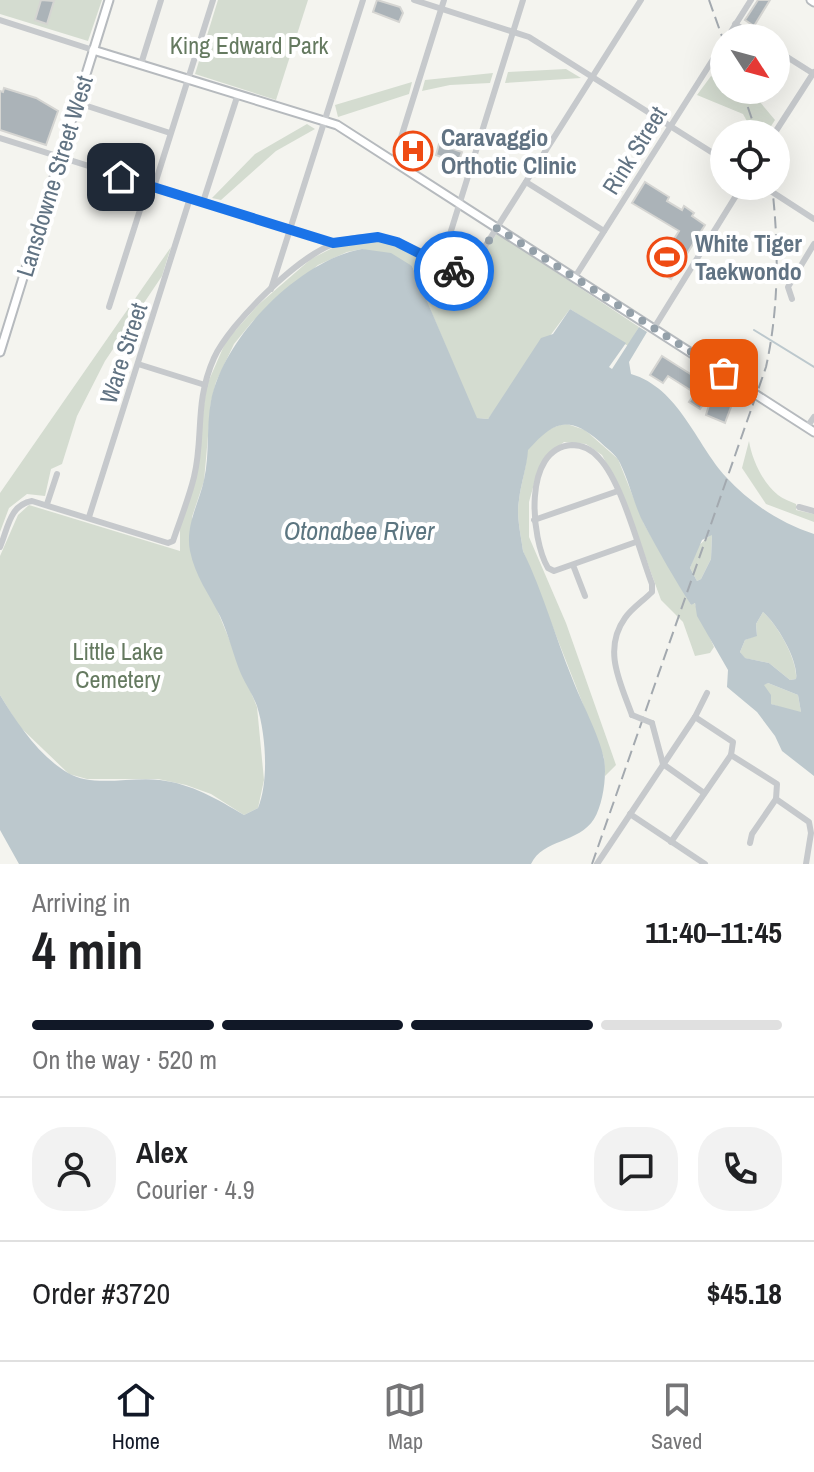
<!DOCTYPE html>
<html lang="en">
<head>
<meta charset="utf-8">
<style>
  :root { --surface:#fff; --page:#f2f2f2; --text:#202124; --muted:#757577; --line:#e0e0e0; --accent:#111827 }
  body { margin:0; font-family:"Archivo Narrow",sans-serif; background:var(--page); color:var(--text); height:100vh; display:flex; flex-direction:column; font-size:30px; white-space:nowrap }
  * { box-sizing:border-box; margin:0 }
  p { font-size:26px; color:var(--muted) }
  .icon { flex:none; width:44px; height:44px; fill:none; stroke:currentColor; stroke-width:2; stroke-linecap:round; stroke-linejoin:round }
  .map { position:relative; height:864px; overflow:hidden }
  .drawer { display:flex; flex-direction:column; background:var(--surface); flex:1 }
  .drawer>* { flex:none }
  .needle { width:52px; rotate:126deg }
  .buttons { position:absolute; left:710px; top:24px; display:grid; gap:16px }
  .buttons a { display:grid; place-items:center; width:80px; height:80px; border-radius:50%; background:var(--surface); box-shadow:0 8px 32px #0002; font-size:40px }
  .pin { position:absolute; display:grid; place-items:center; width:68px; height:68px; color:#fff; margin:-34px; border-radius:16px; box-shadow:0 4px 12px #0006 }
  .courier { position:absolute; display:grid; place-items:center; width:80px; height:80px; margin:-40px; border:6px solid #1a73e8; border-radius:50%; background:#fff; color:#222; box-shadow:0 2px 10px #0007 }
  .headline em { font-style:normal; font-weight:800 }
  .headline div { display:flex; flex-direction:column-reverse }
  .headline { display:flex; align-items:center; justify-content:space-between; height:136px; padding:0 32px }
  h1 { font-size:52px; font-weight:800; line-height:60px }
  .bar { display:grid; grid-template-columns:repeat(4,1fr); gap:12px 8px; align-content:center; height:96px; padding:0 32px }
  .bar i { height:10px; border-radius:6px; background:var(--line) }
  .bar .active { background:var(--accent) }
  .bar p { grid-column:span 4 }
  .line { display:flex; align-items:center; gap:20px; padding:0 32px; border-top:2px solid var(--line) }
  .line div { flex:1 }
  .round { display:grid; place-items:center; flex:none; width:84px; height:84px; border-radius:32px; background:var(--page) }
  .tab-bar { display:flex; justify-content:space-around; align-items:center; height:112px; border-top:2px solid var(--line); background:var(--surface); font-size:22px; color:var(--muted) }
  .tab-bar a { display:grid; justify-items:center; gap:4px }
  .tab-bar .active { color:var(--accent) }
  .map>svg:first-child { display:block }
  .green { fill:#d4dcd0 }
  .water { fill:#bcc8cd; fill-rule:evenodd }
  .lines { fill:none; stroke-linecap:round; stroke-linejoin:round }
  .stream { stroke:#bcc8cd; stroke-width:2 }
  .building { fill:#abb3b8; stroke:#d5d5d2; stroke-width:2 }
  .major-casing { stroke:#b6babe; stroke-width:11 }
  .minor { stroke:#c6c9cc; stroke-width:6 }
  .major { stroke:#fff; stroke-width:7 }
  .rail { stroke:#a3a9af; stroke-width:2; stroke-dasharray:12 6; stroke-linecap:butt }
  .minor-bridge { stroke:#c6c9cc; stroke-width:6 }
  .done { stroke:#94a0a9; stroke-width:8; stroke-dasharray:0 14.4 }
  .route { stroke:#1a73e8; stroke-width:10 }
  .labels { text-anchor:middle; dominant-baseline:central; stroke-width:8; stroke-linejoin:round; paint-order:stroke }
  .park-label { font-size:24px; fill:#657a60; stroke:#fff }
  .poi-label { font-size:24px; font-weight:bold; fill:#617383; stroke:#fff; text-anchor:start }
  .street-label { font-size:24px; fill:#617383; stroke:#fff }
  .water-label { font-size:26px; font-style:italic; fill:#5c7681; stroke:#fff }
</style>
</head>
<body>
<div class="map">
<svg width="814" height="864" viewBox="0 0 814 864">
  <rect width="100%" height="100%" fill="#f4f4ef"/>
  <!-- green -->
  <g class="green">
    <polygon points="0,0 102,0 88,41 0,14"/>
    <polygon points="218,0 308,0 276,100 195,74"/>
    <polygon points="566,69 581,78 505,83 508,72"/>
    <polygon points="493,73 490,83 450,85 422,91 425,80"/>
    <polygon points="711,76 724,85 724,90 750,90 775,120 766,134 754,134 743,114 697,95"/>
    <polygon points="412,82 409,94 338,117 335,105"/>
    <polygon points="307,124 315,129 276,151 221,200 212,198 255,154"/>
    <polygon points="497,233 639,327 628,346 570,309 488,419 476,418 412,266 362,249 347,252 318,265 252,322 234,344 216,382 211,402 204,481 192,517 218,612 257,707 264,780 258,808 244,815 211,794 186,785 158,779 87,779 69,774 19,726 0,695 0,556 18,515 29,505 180,551 180,526 196,476 206,387 226,341 258,305 311,259 342,243 378,241 393,245 465,283"/>
    <polygon points="171,247 162,276 105,361 77,416 62,464 51,469 45,496 27,494 9,508 0,532 0,493"/>
    <path d="M567,424L585,430L618,459L644,524L691,605L694,602L714,647L710,653L695,656L683,622L661,600L621,490L602,455L586,444L564,442L546,456L537,473L529,502V537L566,623L616,765L605,776L604,758L523,551C521,535 516,516 519,500C521,482 527,467 527,450C540,436 548,426 567,424Z"/>
    <path d="M749,441C752,460 763,483 778,495C783,499 790,501 796,504V510L814,514V522L766,504L742,468Z"/>
    <polygon points="712,534 711,559 701,579 697,581 690,568 698,546"/>
    <path d="M763,612C778,625 798,661 796,679L790,680L769,663L744,658L740,652L745,640L757,635L756,624Z"/>
    <polygon points="768,683 798,695 801,712 798,713 771,704 763,684"/>
  </g>
  <!-- water -->
  <path class="water" d="M362,249L391,253L412,266L477,418L488,419L541,338L553,334L570,309L626,343L609,367L612,369L639,327L647,332L629,362L631,374C679,388 696,444 726,477C750,503 780,523 814,534V776L782,751L775,736L757,712L727,687L728,670L697,616L695,603L691,605C675,580 659,552 645,526C634,506 630,483 620,463C616,454 606,448 599,441C568,414 553,422 528,450C527,467 521,482 519,500C516,516 521,535 523,551C543,592 555,636 572,678C581,702 599,734 604,759C607,775 603,805 594,819C579,843 543,839 531,864H19L0,830V695C17,723 39,756 68,773C93,788 132,776 160,780C192,784 217,799 244,815L258,808C269,781 266,735 257,706C253,695 246,685 241,674C233,655 229,635 220,616C209,594 195,576 190,551C185,526 199,503 204,480C210,454 206,427 211,401C223,338 299,260 362,249ZM712,535L711,559L701,579L697,581L690,568L702,540ZM763,612C778,625 799,662 796,679L790,680L769,663L745,658L740,652L745,640L757,636L756,624ZM768,683L798,695L801,712L771,704V695L764,685Z"/>
  <g class="lines">
    <!-- stream -->
    <polyline class="stream" points="754,330 814,367"/>
  </g>
  <!-- building -->
  <g class="building">
    <polygon points="41,0 54,1 47,24 35,20"/>
    <polygon points="377,0 400,7 403,13 399,22 373,12"/>
    <polygon points="758,0 770,0 754,26 745,20"/>
    <polygon points="4,88 36,98 58,111 46,145 0,130 0,91 3,92"/>
    <polygon points="439,144 462,152 458,163 436,155"/>
    <polygon points="645,182 669,197 667,201 682,210 684,206 694,213 692,216 705,225 671,279 655,269 679,231 632,203"/>
    <polygon points="432,276 445,285 451,286 453,283 460,287 452,299 443,295 436,305 433,303 437,296 429,283"/>
    <polygon points="662,356 714,389 700,409 689,402 695,393 668,376 663,383 650,375"/>
    <polygon points="719,385 725,388 723,392 735,396 725,423 706,415 714,389 717,391"/>
  </g>
  <g class="lines">
    <defs>
      <g id="major">
        <polyline points="811,0 814,2"/>
        <polyline points="93,50 337,125 814,432"/>
        <polyline points="0,352 109,0"/>
      </g>
    </defs>
    <!-- major casing -->
    <use href="#major" class="major-casing"/>
    <!-- minor -->
    <g class="minor">
      <polyline points="414,0 529,37 724,160"/>
      <polyline points="0,20 93,50"/>
      <polyline points="735,24 757,38"/>
      <polyline points="727,38 751,0"/>
      <polyline points="776,50 814,74"/>
      <polyline points="141,64 161,0"/>
      <polyline points="78,103 170,133"/>
      <polyline points="774,134 814,72"/>
      <polyline points="0,138 333,243"/>
      <polyline points="394,160 444,0"/>
      <polyline points="526,182 604,231"/>
      <polyline points="763,186 814,219"/>
      <polyline points="154,187 213,0"/>
      <polyline points="203,202 238,94"/>
      <polyline points="441,263 523,0"/>
      <polyline points="575,277 724,42"/>
      <polyline points="271,289 363,0"/>
      <polyline points="792,299 788,287 814,244"/>
      <polyline points="109,307 148,185"/>
      <polyline points="654,328 742,186"/>
      <polyline points="138,364 205,385"/>
      <polyline points="807,427 814,417"/>
      <polyline points="47,504 57,474"/>
      <polyline points="799,507 814,511"/>
      <polyline points="89,517 190,198"/>
      <polyline points="534,520 618,491"/>
      <path d="M0,547C8,529 9,505 32,501L168,543L173,541C180,520 189,498 194,477C204,436 194,403 214,358C230,323 299,255 336,243C348,238 365,236 378,237C408,240 441,263 465,278L641,0"/>
      <polyline points="573,565 585,596"/>
      <path d="M632,715C621,684 602,650 625,618C632,608 643,601 652,592V584C639,550 622,482 599,458C592,450 583,445 572,445C522,448 531,539 548,568L554,571L636,542"/>
      <polyline points="695,717 733,742 731,755 777,784 776,799 809,822 811,833 806,864"/>
      <polyline points="652,723 663,764"/>
      <polyline points="663,764 704,793"/>
      <polyline points="630,814 705,864"/>
      <polyline points="671,842 731,755"/>
      <polyline points="750,843 752,834 776,799"/>
      <polyline points="597,864 695,717 707,693"/>
    </g>
    <!-- major -->
    <use href="#major" class="major"/>
    <!-- rail -->
    <g class="rail">
      <polyline points="709,0 724,42"/>
      <polyline points="742,90 757,134"/>
      <path d="M592,864L766,367C779,308 779,246 772,186"/>
    </g>
    <!-- minor-bridge -->
    <polyline class="minor-bridge" points="632,715 652,723"/>
  </g>
  <g class="lines">
    <!-- done -->
    <polyline class="done" points="454,271 465,278 497,228 724,373"/>
    <!-- route -->
    <polyline class="route" points="121,177 333,243 378,237 397,242 454,271"/>
  </g>
  <!-- icons -->
  <defs>
    <symbol id="hospital-ring" viewBox="-11 -11 22 22"><circle r="9.5" fill="#fff" stroke="#ef4b14" stroke-width="1.5"/><path d="M-5-5h3v3.5h4V-5h3V5h-3V1.5h-4V5h-3Z" fill="#ef4b14"/></symbol>
    <symbol id="stadium-ring" viewBox="-11 -11 22 22"><circle r="9.5" fill="#fff" stroke="#ef4b14" stroke-width="1.5"/><path d="M0-5a6.5 5 0 1 0 0 10a6.5 5 0 1 0 0-10ZM-3.5-1.8h7v3.6h-7Z" fill="#ef4b14"/></symbol>
  </defs>
  <g fill-rule="evenodd">
    <use href="#hospital-ring" x="391" y="129" width="44" height="44"/>
    <use href="#stadium-ring" x="645" y="235" width="44" height="44"/>
  </g>
  <g class="labels">
    <!-- park labels -->
    <g class="park-label">
      <text x="249" y="45">King Edward Park</text>
      <text x="118" y="651">Little Lake<tspan x="118" dy="28">Cemetery</tspan></text>
    </g>
    <!-- poi labels -->
    <g class="poi-label">
      <text x="441" y="137">Caravaggio<tspan x="441" dy="28">Orthotic Clinic</tspan></text>
      <text x="695" y="243">White Tiger<tspan x="695" dy="28">Taekwondo</tspan></text>
    </g>
    <!-- street labels -->
    <g class="street-label">
      <text transform="translate(634 150) rotate(-58)">Rink Street</text>
      <text transform="translate(54 176) rotate(-73)">Lansdowne Street West</text>
      <text transform="translate(123 353) rotate(-72)">Ware Street</text>
    </g>
    <!-- water labels -->
    <g class="water-label">
      <text x="359" y="530">Otonabee River</text>
    </g>
  </g>
</svg>
<div class="buttons">
<a><svg class="needle" viewBox="-14 -14 28 28"><path d="M0-13l5 13h-10z" fill="#e53935"/><path d="M0 13l5-13h-10z" fill="#757577"/></svg></a>
<a><svg class="icon" aria-label="locate" viewBox="0 0 24 24"><circle cx="12" cy="12" r="6"/><path d="M12 2v4M12 18v4M2 12h4M18 12h4"/></svg></a>
</div>
<div class="pin" style="left:724px;top:373px;background:#ea580c"><svg class="icon" aria-label="bag" viewBox="0 0 24 24"><path d="M5 8h14l-1 12H6zM9 8a3 3 0 0 1 6 0"/></svg></div>
<div class="pin" style="left:121px;top:177px;background:#1f2937"><svg class="icon" aria-label="home" viewBox="0 0 24 24"><path d="M3 11l9-7 9 7M6 9v11h12V9"/></svg></div>
<div class="courier" style="left:454px;top:271px"><svg class="icon" aria-label="bike" viewBox="0 0 24 24"><circle cx="6" cy="16" r="4"/><circle cx="18" cy="16" r="4"/><path d="M6 16l4-8h5l3 8M10 8l3 8H6M13 5h3"/></svg></div>
</div>
<section class="drawer">
<div class="headline"><div><h1>4 min</h1><p>Arriving in</p></div><em>11:40–11:45</em></div>
<div class="bar"><i class="active"></i><i class="active"></i><i class="active"></i><i></i><p>On the way · 520 m</p></div>
<div class="line" style="height:144px"><a class="round"><svg class="icon" aria-label="person" viewBox="0 0 24 24"><circle cx="12" cy="8" r="4"/><path d="M4 21q1-7 8-7t8 7"/></svg></a><div><b>Alex</b><p>Courier · 4.9</p></div><a class="round"><svg class="icon" aria-label="chat" viewBox="0 0 24 24"><path d="M4 5h16v11H9l-5 4z"/></svg></a><a class="round"><svg class="icon" aria-label="phone" viewBox="0 0 24 24"><path d="M5 4h4l2 5-3 2q2 4 5 5l2-3 5 2v4C11 20 4 13 5 4z"/></svg></a></div>
<div class="line" style="height:104px"><div>Order #3720</div><b>$45.18</b></div>
</section>
<nav class="tab-bar">
<a class="active"><svg class="icon" aria-label="home" viewBox="0 0 24 24"><path d="M3 11l9-7 9 7M6 9v11h12V9"/></svg>Home</a>
<a><svg class="icon" aria-label="map" viewBox="0 0 24 24"><path d="M3 6l6-2 6 2 6-2v14l-6 2-6-2-6 2zM9 4v14M15 6v14"/></svg>Map</a>
<a><svg class="icon" aria-label="saved" viewBox="0 0 24 24"><path d="M7 4h10v16l-5-4-5 4z"/></svg>Saved</a>
</nav>
</body>
</html>
